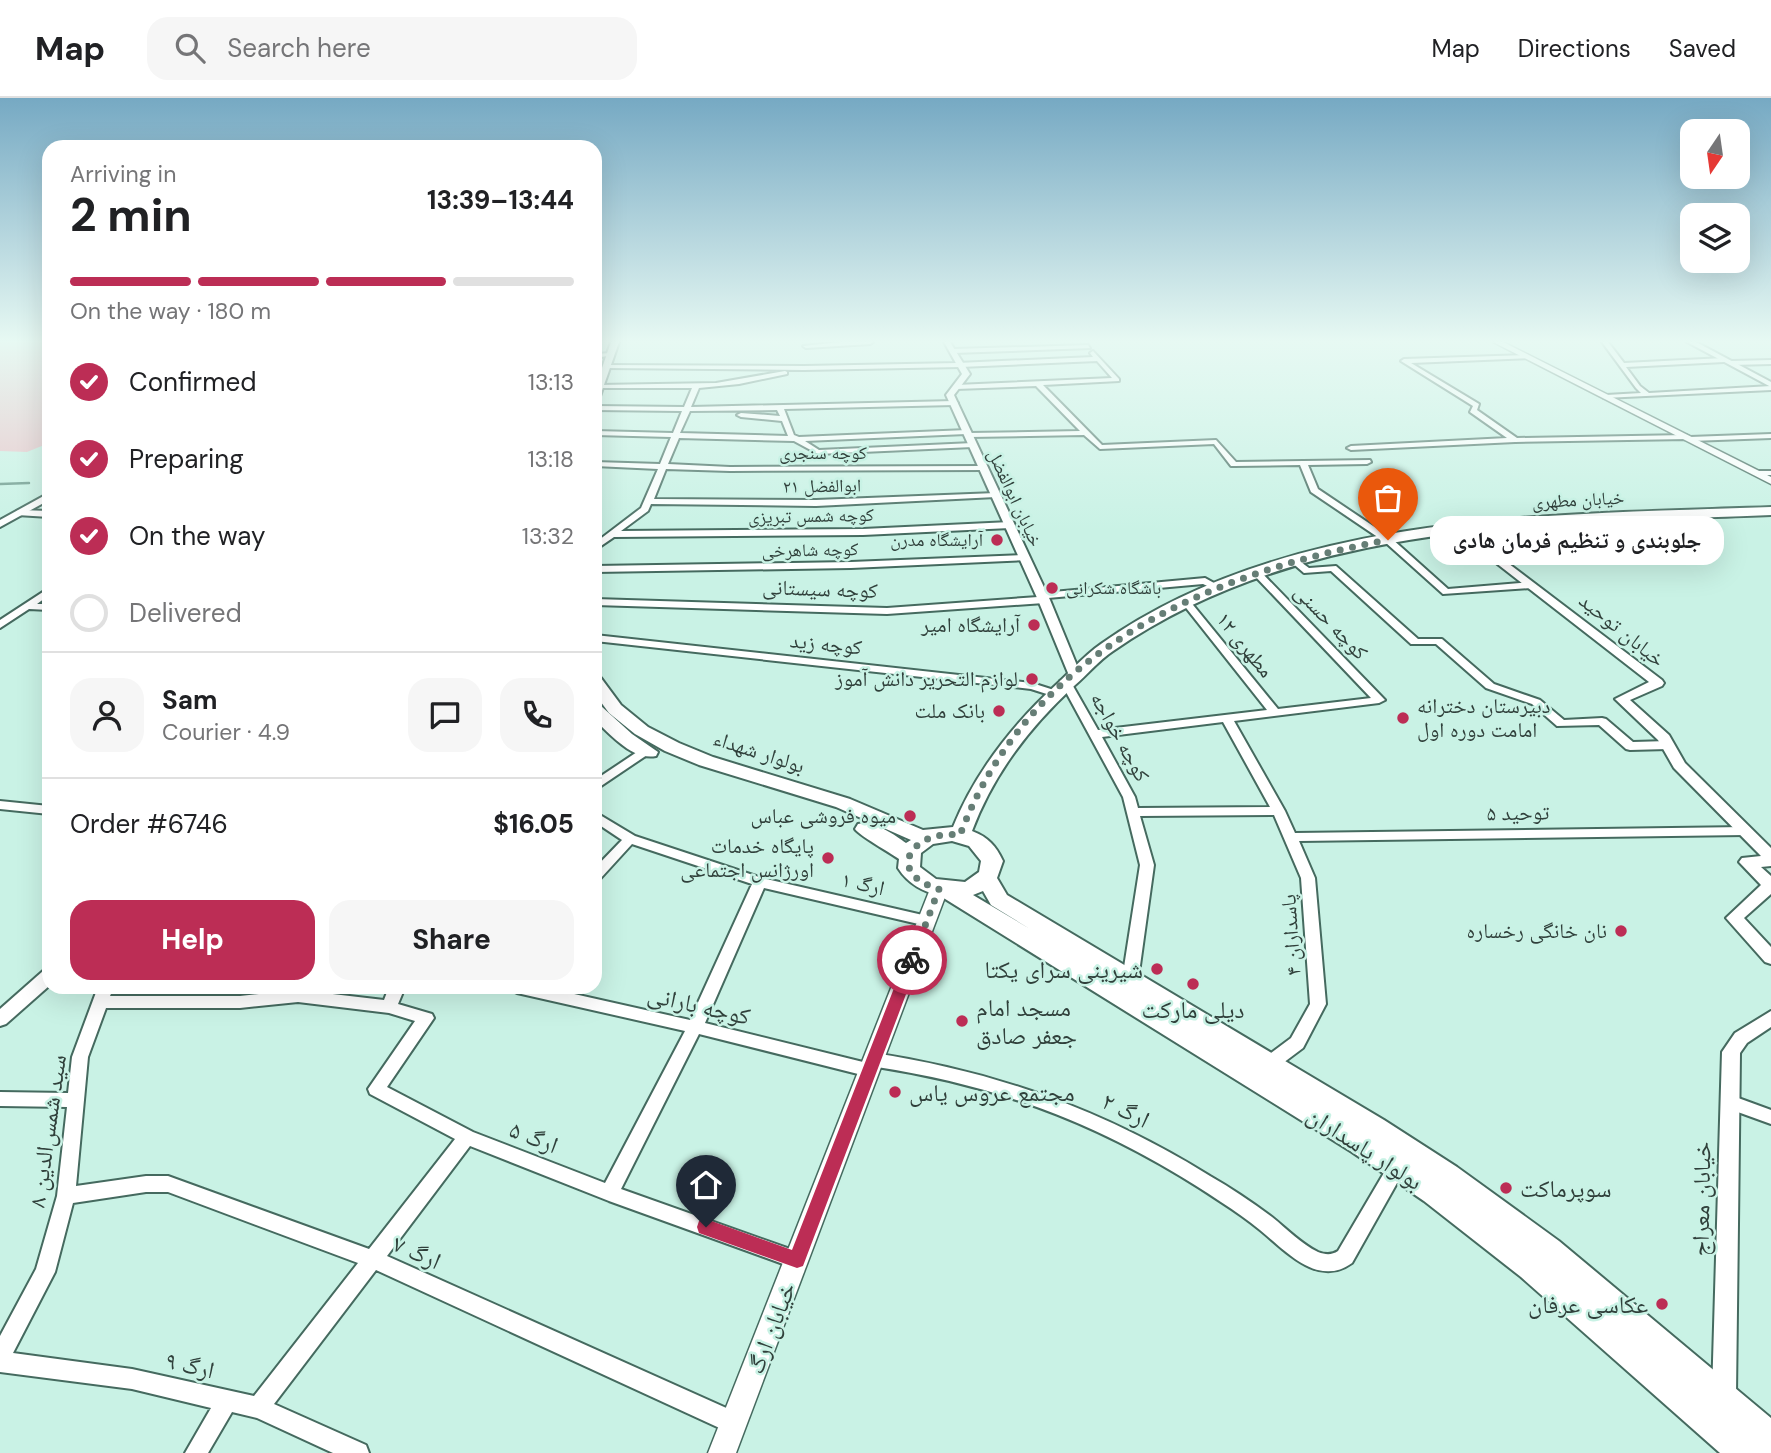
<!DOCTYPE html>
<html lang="en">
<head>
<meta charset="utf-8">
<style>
  :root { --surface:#fff; --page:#f6f6f6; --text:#202124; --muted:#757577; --line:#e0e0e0; --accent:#bc2d55 }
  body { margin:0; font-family:"DM Sans","Noto Naskh Arabic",sans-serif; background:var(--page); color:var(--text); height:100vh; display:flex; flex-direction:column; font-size:26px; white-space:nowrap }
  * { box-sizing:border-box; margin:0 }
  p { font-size:23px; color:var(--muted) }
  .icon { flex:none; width:38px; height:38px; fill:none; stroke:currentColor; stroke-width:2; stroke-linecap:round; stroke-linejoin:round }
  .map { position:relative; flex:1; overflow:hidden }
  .side { position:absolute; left:42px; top:42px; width:560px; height:854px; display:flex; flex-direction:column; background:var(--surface); border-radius:21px; box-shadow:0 7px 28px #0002 }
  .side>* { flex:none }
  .needle { width:46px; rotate:193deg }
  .fabs { position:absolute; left:1680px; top:21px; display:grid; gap:14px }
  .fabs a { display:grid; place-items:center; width:70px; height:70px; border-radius:14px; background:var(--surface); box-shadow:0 7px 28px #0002; font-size:35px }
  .pin { position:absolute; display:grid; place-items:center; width:60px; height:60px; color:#fff; margin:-72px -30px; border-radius:50% 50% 50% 0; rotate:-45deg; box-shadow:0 0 7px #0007 }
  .pin .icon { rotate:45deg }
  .courier { position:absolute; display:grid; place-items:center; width:70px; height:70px; margin:-35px; border:5px solid #bc2d55; border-radius:50%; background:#fff; color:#222; box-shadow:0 2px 9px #0007 }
  .bubble { position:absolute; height:49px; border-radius:21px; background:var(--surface); box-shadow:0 7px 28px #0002; font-size:23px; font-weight:700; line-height:49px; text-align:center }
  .head em { font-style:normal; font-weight:700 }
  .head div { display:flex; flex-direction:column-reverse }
  .head { display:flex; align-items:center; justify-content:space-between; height:119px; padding:0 28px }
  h1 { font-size:46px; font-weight:700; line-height:52px }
  .bar { display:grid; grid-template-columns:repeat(4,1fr); gap:10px 7px; align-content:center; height:84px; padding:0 28px }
  .bar i { height:9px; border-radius:5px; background:var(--line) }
  .bar .on { background:var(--accent) }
  .bar p { grid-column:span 4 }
  .line { display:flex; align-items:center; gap:18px; padding:0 28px; border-top:2px solid var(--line) }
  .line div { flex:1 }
  .round { display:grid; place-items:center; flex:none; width:74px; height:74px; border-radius:21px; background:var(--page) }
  ol { padding:0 28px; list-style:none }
  li { display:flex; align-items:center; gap:21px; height:77px }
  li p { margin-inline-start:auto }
  li .icon { padding:7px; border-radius:50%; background:var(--accent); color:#fff; stroke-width:4 }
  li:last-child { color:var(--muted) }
  li i { width:38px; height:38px; border:4px solid var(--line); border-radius:50% }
  .button { display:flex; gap:14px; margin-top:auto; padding:14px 28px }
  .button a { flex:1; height:80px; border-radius:21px; background:var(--accent); color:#fff; font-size:28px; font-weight:700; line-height:80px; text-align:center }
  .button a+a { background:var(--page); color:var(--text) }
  header { display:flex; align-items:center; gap:42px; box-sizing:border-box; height:98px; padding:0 35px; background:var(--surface); border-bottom:2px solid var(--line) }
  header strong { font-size:33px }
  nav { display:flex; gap:38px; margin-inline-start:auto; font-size:24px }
  .search { width:490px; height:63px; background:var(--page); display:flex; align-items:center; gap:18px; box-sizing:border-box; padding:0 24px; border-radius:21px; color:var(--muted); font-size:26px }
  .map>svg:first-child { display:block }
  .green { fill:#e9c4c9 }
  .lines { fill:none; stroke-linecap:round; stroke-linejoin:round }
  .stream { stroke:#6b988b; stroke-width:2.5 }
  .minor-casing { stroke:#456a5f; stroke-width:4 }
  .tertiary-casing { stroke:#456a5f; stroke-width:4 }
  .secondary-casing { stroke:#456a5f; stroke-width:3 }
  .primary-casing { stroke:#456a5f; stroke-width:4 }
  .minor { fill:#fff; fill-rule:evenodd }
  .tertiary { fill:#fff; fill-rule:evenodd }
  .secondary { fill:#fff; fill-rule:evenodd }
  .primary { fill:#fff; fill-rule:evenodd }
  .route { fill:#bc2d55 }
  .done { stroke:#667e76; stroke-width:7; stroke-dasharray:0 12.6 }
  .poi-dot { fill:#bc2d55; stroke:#c9f2e5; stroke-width:2.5 }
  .labels { text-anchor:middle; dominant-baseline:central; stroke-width:5; stroke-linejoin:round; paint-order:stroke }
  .far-street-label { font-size:18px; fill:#30403b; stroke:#c9f2e5 }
  .far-poi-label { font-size:18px; fill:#30403b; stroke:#c9f2e5; text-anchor:end }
  .street-label { font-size:21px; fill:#30403b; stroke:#c9f2e5 }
  .poi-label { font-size:21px; fill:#30403b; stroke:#c9f2e5; text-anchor:end }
  .near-poi-label { font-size:24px; fill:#30403b; stroke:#c9f2e5; text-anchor:start }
  .near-street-label { font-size:24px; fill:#30403b; stroke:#c9f2e5 }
</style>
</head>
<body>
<header>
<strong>Map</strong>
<div class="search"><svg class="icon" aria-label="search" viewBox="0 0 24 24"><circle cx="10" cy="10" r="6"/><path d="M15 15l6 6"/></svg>Search here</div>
<nav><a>Map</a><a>Directions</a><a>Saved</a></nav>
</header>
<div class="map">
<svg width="1771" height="1355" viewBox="0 0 1771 1355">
  <rect width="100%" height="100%" fill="#c9f2e5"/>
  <!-- green -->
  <polygon class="green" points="0,244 49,244 49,345 27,354 0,353"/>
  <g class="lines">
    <!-- stream -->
    <polyline class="stream" points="0,386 29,385"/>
    <defs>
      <g id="minor">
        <polygon points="842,244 873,244 870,246 806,250 803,248"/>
        <polygon points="1602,244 1608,244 1624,265 1724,260 1727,262 1724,264 1626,269 1640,288 1649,295 1771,288 1771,292 1604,300 1604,298 1606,297 1641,295 1636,290"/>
        <polygon points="1088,247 1090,250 953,255 950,253 953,251"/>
        <path d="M1093,253L1119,281V283L1043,287L1102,347L1216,342L1236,364L1370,362L1371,364L1367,366L1308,367L1318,391L1391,440L1448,491L1531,484L1536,487L1531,490L1443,496L1385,444L1311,394L1300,367L1234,368H1231L1214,346L1100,351L1084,337L969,339L966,336L805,343L819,352L973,345L977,347L973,349L818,356L794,343L679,340L668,366L730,369L984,368L988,370L984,372L730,373L666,371L654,401L816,402L996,395L1000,397L996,399L816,408L651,406L648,413L621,433L863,431L1010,424L1014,427L1010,430L863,437L614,439L595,452V445L641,410L658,371L595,368V364L660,366L671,339L595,337V333L673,335L682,313L595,312V308L684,309L692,290H600L598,289V287L716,285L785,273L787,274V276L739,286L699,290L691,309L954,303L958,305L954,307L784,311L794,337L799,339L967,332L970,335L1080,333L1036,288L956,291L953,289L956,287L1112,280L1097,263L960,269L804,272L607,270L605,269V267L804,268L957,265L1093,259L1090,255ZM777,312L780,318L741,315L737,317L741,319L782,323L788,338L680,335L690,313Z"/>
        <polygon points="595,256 611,255 614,257 595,260"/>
        <polygon points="1527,257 1529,258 1529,260 1411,265 1479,306 1477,312 1517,340 1686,337 1690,339 1771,336 1771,340 1691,343 1687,341 1515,344 1351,352 1347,350 1351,348 1507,340 1470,314 1473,308 1401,263 1404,261"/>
        <polygon points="1771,262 1771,266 1731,267 1728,265 1731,263"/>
        <polygon points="1754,373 1771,373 1771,377 1757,377 1753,375"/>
        <polygon points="20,412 49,413 49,419 17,417 17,413"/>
        <polygon points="1025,457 1028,458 1028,462 851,470 595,474 595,468 851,464"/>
        <polygon points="1294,459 1309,470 1336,468 1418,541 1442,541 1494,586 1540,602 1564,622 1602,620 1606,621 1633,644 1668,643 1674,647 1668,651 1630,652 1626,651 1599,627 1557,628 1532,606 1486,590 1436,546 1411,546 1331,473 1304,475 1289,462"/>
        <path d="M1256,471L1259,472L1385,602L1379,605L1234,623L1285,713L1295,735L1745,729L1752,733L1745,737L1299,743L1315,780L1326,906L1303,950L1275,971L1269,973L1263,971L1261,966L1263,961L1291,940L1310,906L1301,780L1274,717L1140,718L1154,767L1138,882L1135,886L1130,888L1125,886L1122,882L1140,767L1123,699L1060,583L1065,580L1069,581L1098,632L1267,612L1183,506L1181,504L1186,501L1189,502L1278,611L1371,600L1253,476V472ZM1223,624L1270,709L1138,710L1135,699L1102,639Z"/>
        <polygon points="1205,480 1223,490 1218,493 1203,486 1048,500 1047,504 1044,505 887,516 595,507 595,501 887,510 1038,499 1039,496 1042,495"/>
        <polygon points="49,490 49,497 37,506 49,506 49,512 29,511 0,530 0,522"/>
        <polygon points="595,537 1032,585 1057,593 1059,595 1053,598 1031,591 595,543"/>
        <polygon points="646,648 652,652 650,655 595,692 595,682"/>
        <polygon points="0,703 49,708 49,716 0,711"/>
        <path d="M595,714L635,738L762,780L927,818L932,819L934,823L932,827L927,828L764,790L705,925L867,965L866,962L868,957L874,955C997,974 1104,1012 1210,1078C1231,1090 1252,1104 1272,1119C1287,1131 1301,1146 1318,1154C1326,1157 1332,1157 1338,1153L1391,1063L1397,1061L1403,1063L1406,1069L1352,1165C1318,1190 1286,1153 1260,1132C1248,1122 1235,1113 1221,1104C1112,1031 1007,989 877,969L878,972L876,977L870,979L699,936L621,1091L804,1156L807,1162L804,1168L797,1171L609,1103L470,1048L387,1158L742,1317L745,1325L742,1333L734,1336L726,1333L376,1172L274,1306L366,1347L369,1355H333L257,1320L232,1314L208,1355H185L211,1310L132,1291L0,1274V1238L36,1171L57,1098L67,1009L0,1008V994L68,995L72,959L98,889H114L110,898H240L298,892L384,902L389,889H405L398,906L432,916L434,920L387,989L473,1034L605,1085L685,933L517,895L512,893L509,889H543L690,922L752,786L632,746L600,781L595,783V770L622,742L595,724ZM298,904L389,915L415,923L368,991L370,996L455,1041L369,1151L168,1078H146L76,1088L88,959L106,910H240ZM146,1094H168L358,1165L254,1298L132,1271L13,1255L55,1174L73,1105Z"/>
        <polygon points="1730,997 1771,1012 1771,1026 1724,1009 1722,1004 1724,999"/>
      </g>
      <g id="tertiary">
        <polygon points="611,244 619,244 599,301 595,303 595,290"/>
        <polygon points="944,244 950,244 970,276 954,297 1050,502 1080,575 1078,578 1070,578 1068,575 1038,502 946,297 962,276"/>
        <polygon points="1687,244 1696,244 1771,284 1771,289"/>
        <polygon points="49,395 49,402 0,429 0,422"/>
        <polygon points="1459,428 1662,582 1664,585 1662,588 1630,602 1669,637 1685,665 1771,750 1771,768 1761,769 1771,778 1771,796 1744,820 1771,849 1771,866 1765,864 1726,820 1761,787 1739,764 1742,760 1761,758 1674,670 1658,642 1615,601 1649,584 1455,433 1455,429"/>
        <polygon points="49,871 49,888 6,926 0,928 0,911 43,873"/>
        <polygon points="1771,913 1771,929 1747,945 1740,955 1736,1297 1732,1305 1724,1309 1716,1305 1712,1297 1722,954 1735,935"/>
      </g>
      <g id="secondary">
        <polygon points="1493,244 1503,244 1771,379 1771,386"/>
        <polygon points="939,785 945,787 948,791 736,1355 708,1355 930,791 933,787"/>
      </g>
      <g id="primary">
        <path d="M1771,409V417C1549,426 1303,421 1113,553C1099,562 1087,577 1074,588C1029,630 994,675 972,733C988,739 996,748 1003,763L997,780L1007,797L1384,1022L1457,1069L1559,1143L1771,1320V1355H1720L1521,1179L1424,1103L1352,1054L942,799C923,793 909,787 898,770L899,761C889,754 860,738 855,731L858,726C874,722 893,736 906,745L911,742L836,709L699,667L665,653L635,636L609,615L595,596V579L601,580L621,607L648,629L679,645L713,659L850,701L923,732L953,729C976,673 1013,626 1058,585C1072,572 1085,557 1101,546C1289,413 1550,417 1771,409ZM952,743L969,748L981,763L979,774L965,784L936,781L920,769L921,755L933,746ZM983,793L991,807L1030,831L973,797Z"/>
        <path d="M595,607L601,608L632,636L658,654L656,658C633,663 610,636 595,622Z"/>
      </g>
    </defs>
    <!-- minor casing -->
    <use href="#minor" class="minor-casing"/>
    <!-- tertiary casing -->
    <use href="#tertiary" class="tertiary-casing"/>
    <!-- secondary casing -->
    <use href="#secondary" class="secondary-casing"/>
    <!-- primary casing -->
    <use href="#primary" class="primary-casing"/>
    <!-- minor -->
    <use href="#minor" class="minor"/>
    <!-- tertiary -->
    <use href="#tertiary" class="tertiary"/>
    <!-- secondary -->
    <use href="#secondary" class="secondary"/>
    <!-- primary -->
    <use href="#primary" class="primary"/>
  </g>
  <!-- sky -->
  <linearGradient id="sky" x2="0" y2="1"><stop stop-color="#76a9c3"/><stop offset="0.56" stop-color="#e7f9f3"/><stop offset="1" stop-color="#e7f9f3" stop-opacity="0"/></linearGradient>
  <rect width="1771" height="434" fill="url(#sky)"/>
  <!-- route -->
  <polygon class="route" points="912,857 919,862 803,1168 797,1170 699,1135 697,1129 699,1123 706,1121 792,1152 905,862"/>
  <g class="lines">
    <!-- done -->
    <path class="done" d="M912,862L939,791C883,775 912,731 960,737C1029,553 1208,475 1388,442"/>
  </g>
  <!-- markers -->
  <g class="poi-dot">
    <circle cx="997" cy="442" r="7"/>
    <circle cx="1052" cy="490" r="7"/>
    <circle cx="1034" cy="527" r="7"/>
    <circle cx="1032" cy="581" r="7"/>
    <circle cx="999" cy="613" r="7"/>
    <circle cx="1403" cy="620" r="7"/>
    <circle cx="910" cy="718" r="7"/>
    <circle cx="828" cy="760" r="7"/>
    <circle cx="1621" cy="833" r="7"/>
    <circle cx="1157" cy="871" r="7"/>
    <circle cx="1193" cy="886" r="7"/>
    <circle cx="962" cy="923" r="7"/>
    <circle cx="895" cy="994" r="7"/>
    <circle cx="1506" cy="1090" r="7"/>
    <circle cx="1662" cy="1206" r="7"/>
  </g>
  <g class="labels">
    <!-- far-street labels -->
    <g class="far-street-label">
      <text x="823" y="355">کوچه سنجری</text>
      <text transform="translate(822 388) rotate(-1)">ابوالفضل ۲۱</text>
      <text transform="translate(1015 400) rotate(65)">خیابان ابوالفضل</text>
      <text transform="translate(1578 402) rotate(-3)">خیابان مطهری</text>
      <text transform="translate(811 418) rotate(-1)">کوچه شمس تبریزی</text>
      <text transform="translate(810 452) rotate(-1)">کوچه شاهرخی</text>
    </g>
    <!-- far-poi labels -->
    <g class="far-poi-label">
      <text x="983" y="442">آرایشگاه مدرن</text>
      <text x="1066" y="490" text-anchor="start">باشگاه شکرانی</text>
    </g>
    <!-- street labels -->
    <g class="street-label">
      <text transform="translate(820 491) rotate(2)">کوچه سیستانی</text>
      <text transform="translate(1331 524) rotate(46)">کوچه حسنی</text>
      <text transform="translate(1622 532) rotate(39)">خیابان توحید</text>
      <text transform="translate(826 546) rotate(6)">کوچه زید</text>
      <text transform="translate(1245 547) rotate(51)">مطهری ۱۲</text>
      <text transform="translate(1120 639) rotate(61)">کوچه خواجه</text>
      <text transform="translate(759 654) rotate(18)">بولوار شهداء</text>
      <text transform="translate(1518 715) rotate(-1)">توحید ۵</text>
      <text transform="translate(863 786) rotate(13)">ارگ ۱</text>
      <text transform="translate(1291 837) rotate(-94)">پاسداران ۴</text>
    </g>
    <!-- poi labels -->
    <g class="poi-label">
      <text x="1020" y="527">آرایشگاه امیر</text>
      <text x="1018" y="581">لوازم التحریر دانش آموز</text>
      <text x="1417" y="608" text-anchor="start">دبیرستان دخترانه<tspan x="1417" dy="24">امامت دوره اول</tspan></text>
      <text x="985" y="613">بانک ملت</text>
      <text x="896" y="718">میوه فروشی عباس</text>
      <text x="814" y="748">پایگاه خدمات<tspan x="814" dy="24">اورژانس اجتماعی</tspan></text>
      <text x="1607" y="833">نان خانگی رخساره</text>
    </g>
    <!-- near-poi labels -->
    <g class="near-poi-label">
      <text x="1143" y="871" text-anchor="end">شیرینی سرای یکتا</text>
      <text x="976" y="909">مسجد امام<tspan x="976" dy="28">جعفر صادق</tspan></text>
      <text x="1193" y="911" text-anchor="middle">دیلی مارکت</text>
      <text x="909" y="994">مجتمع عروس یاس</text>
      <text x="1520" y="1090">سوپرماکت</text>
      <text x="1648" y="1206" text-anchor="end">عکاسی عرفان</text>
    </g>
    <!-- near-street labels -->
    <g class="near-street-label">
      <text transform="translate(699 907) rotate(13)">کوچه بارانی</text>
      <text transform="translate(1126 1012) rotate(26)">ارگ ۲</text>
      <text transform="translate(47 1033) rotate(-82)">سید شمس‌الدین ۸</text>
      <text transform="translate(534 1039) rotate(21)">ارگ ۵</text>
      <text transform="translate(1365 1050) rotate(33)">بولوار پاسداران</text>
      <text transform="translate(1701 1101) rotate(-89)">خیابان معراج</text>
      <text transform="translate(417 1154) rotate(24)">ارگ ۷</text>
      <text transform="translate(771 1230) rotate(-69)">خیابان ارگ</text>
      <text transform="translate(190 1267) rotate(13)">ارگ ۹</text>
    </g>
  </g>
</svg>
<div class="fabs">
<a><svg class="needle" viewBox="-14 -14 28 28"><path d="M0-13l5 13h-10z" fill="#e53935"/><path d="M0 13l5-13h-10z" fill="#757577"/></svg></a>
<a><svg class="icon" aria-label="layers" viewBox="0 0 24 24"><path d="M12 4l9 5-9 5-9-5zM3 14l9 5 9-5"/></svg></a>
</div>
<div class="pin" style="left:1388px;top:442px;background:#ea580c"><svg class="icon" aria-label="bag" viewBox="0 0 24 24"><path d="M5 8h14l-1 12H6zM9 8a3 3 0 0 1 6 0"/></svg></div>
<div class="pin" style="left:706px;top:1129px;background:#1f2937"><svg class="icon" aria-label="home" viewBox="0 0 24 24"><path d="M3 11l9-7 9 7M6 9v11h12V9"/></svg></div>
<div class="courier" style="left:912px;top:862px"><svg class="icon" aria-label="bike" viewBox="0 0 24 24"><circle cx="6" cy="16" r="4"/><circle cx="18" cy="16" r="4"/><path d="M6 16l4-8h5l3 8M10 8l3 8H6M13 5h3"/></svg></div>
<div class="bubble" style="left:1430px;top:418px;width:294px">جلوبندی و تنظیم فرمان هادی</div>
<section class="side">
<div class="head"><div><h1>2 min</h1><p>Arriving in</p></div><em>13:39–13:44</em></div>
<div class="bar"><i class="on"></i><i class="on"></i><i class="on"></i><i></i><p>On the way · 180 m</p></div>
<ol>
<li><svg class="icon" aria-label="check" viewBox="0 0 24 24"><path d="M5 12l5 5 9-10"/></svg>Confirmed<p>13:13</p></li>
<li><svg class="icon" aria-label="check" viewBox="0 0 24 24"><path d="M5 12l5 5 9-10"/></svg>Preparing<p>13:18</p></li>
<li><svg class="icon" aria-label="check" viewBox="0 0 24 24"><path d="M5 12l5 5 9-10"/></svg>On the way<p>13:32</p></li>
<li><i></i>Delivered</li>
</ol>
<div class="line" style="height:126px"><a class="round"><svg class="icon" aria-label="person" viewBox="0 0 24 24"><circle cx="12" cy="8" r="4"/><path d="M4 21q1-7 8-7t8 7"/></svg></a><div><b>Sam</b><p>Courier · 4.9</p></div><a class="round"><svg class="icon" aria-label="chat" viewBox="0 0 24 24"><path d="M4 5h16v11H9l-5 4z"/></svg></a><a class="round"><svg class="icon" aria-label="phone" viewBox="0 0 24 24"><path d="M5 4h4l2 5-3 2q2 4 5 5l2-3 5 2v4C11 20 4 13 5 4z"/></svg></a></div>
<div class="line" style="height:91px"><div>Order #6746</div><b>$16.05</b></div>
<div class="button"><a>Help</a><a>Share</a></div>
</section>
</div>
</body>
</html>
